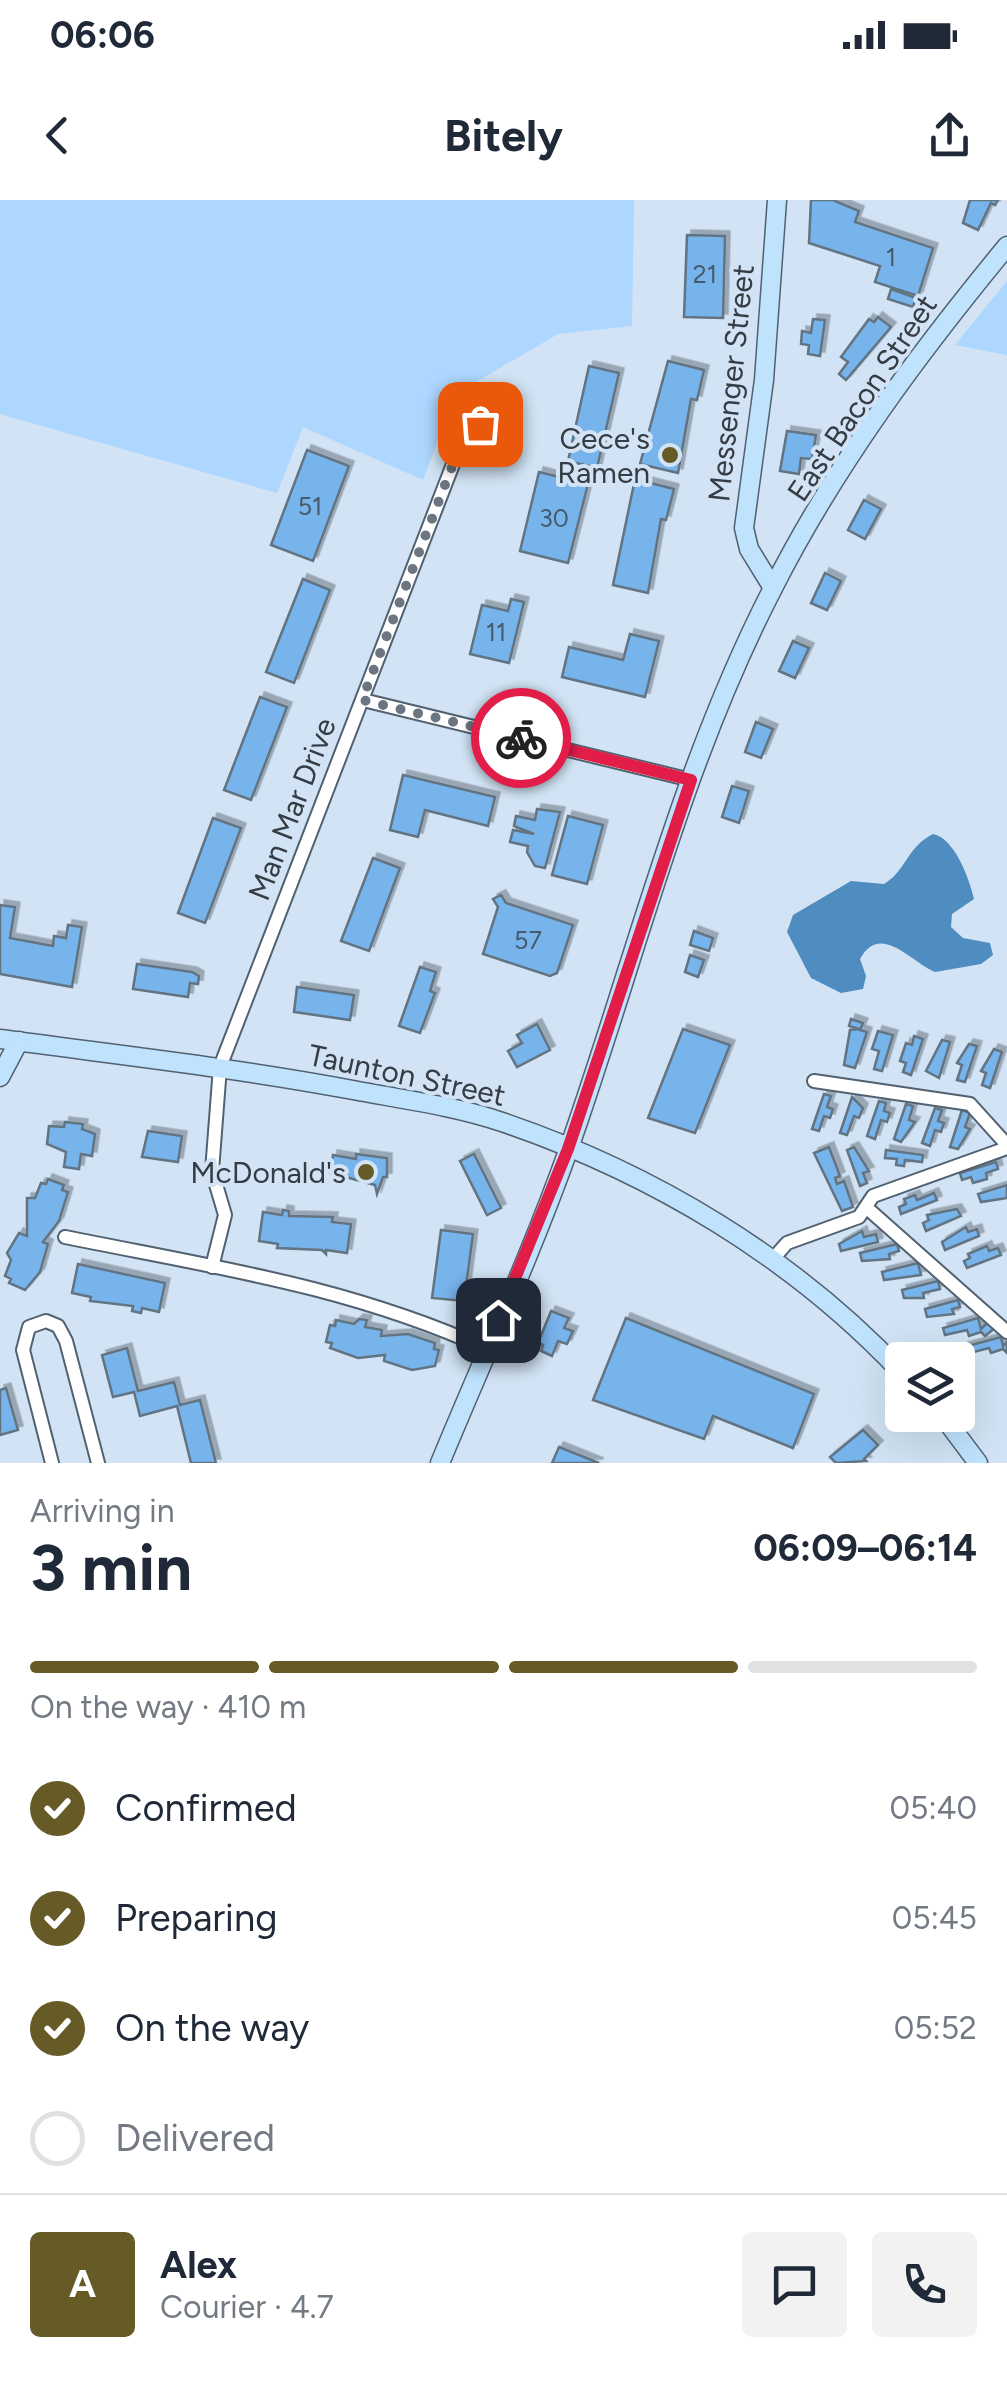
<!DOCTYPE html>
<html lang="en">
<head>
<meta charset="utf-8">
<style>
  :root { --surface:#fff; --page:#f2f2f3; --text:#1f2937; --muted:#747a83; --line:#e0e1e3; --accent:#665a27 }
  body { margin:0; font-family:Figtree,sans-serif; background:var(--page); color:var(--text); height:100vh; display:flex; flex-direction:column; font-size:38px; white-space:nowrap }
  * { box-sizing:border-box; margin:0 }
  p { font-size:32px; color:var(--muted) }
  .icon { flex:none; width:55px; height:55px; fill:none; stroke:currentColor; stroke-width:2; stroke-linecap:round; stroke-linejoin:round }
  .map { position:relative; height:1263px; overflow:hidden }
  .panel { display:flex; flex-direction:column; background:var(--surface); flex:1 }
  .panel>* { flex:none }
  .fabs { position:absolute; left:885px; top:1142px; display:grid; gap:20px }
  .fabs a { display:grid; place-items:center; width:90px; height:90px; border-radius:10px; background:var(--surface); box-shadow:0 10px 40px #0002; font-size:50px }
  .pin { position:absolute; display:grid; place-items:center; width:85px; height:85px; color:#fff; margin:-42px; border-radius:20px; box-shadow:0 5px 15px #0006 }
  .courier { position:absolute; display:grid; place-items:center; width:100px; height:100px; margin:-50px; border:8px solid #e11d48; border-radius:50%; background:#fff; color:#222; box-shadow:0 2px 12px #0007 }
  .headline em { font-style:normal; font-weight:700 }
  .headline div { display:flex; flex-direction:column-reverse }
  .headline { display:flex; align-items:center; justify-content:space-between; height:170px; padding:0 30px }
  h1 { font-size:65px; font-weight:700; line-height:75px }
  .bar { display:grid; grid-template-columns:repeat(4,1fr); gap:15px 10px; align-content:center; height:120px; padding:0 30px }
  .bar i { height:12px; border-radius:8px; background:var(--line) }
  .bar .on { background:var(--accent) }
  .bar p { grid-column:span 4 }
  .line { display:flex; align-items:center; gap:25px; padding:0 30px; border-top:2px solid var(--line) }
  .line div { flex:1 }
  .round { display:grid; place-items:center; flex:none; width:105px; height:105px; border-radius:10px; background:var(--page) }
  ol { padding:0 30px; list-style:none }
  li { display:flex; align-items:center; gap:30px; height:110px }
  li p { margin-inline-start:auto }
  li .icon { padding:10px; border-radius:50%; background:var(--accent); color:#fff; stroke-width:4 }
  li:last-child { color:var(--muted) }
  li i { width:55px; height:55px; border:5px solid var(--line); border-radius:50% }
  .status { display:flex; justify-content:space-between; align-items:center; height:70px; padding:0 50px; background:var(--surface); direction:ltr }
  .status svg { height:28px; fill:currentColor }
  header { display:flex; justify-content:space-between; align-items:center; height:130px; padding:0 30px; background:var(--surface); font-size:45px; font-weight:700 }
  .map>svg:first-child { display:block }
  .green { fill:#add7fe }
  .water { fill:#4f8cc0 }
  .building { fill:#77b4eb; stroke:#627382; stroke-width:2.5; filter:url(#shadow) }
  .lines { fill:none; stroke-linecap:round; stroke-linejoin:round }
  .street-casing { stroke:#516170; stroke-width:16 }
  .secondary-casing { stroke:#516170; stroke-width:21 }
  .street { stroke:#fff; stroke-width:12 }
  .secondary { stroke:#bfe2fd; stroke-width:18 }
  .done { stroke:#6c7681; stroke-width:10; stroke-dasharray:0 18 }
  .route { stroke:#e11d48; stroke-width:12 }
  .poi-dot { fill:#665a27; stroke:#d1e3f4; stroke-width:4 }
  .labels { text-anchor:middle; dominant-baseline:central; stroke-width:8; stroke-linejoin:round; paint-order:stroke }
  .number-label { font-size:25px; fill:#465a6d }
  .street-label { font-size:30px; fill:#353c43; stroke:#d1e3f4 }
  .poi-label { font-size:30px; fill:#353c43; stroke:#d1e3f4; text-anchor:end }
</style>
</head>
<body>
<div class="status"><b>06:06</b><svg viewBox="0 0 49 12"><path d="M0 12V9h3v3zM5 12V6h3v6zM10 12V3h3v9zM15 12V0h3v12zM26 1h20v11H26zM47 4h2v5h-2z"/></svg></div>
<header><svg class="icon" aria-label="back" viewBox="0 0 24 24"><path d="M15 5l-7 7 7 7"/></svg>Bitely<svg class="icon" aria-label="share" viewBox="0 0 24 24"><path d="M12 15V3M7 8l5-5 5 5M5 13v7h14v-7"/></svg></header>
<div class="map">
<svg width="1007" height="1263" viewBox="0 0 1007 1263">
  <defs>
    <filter id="shadow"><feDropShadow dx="4.5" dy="-4.5" stdDeviation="0" flood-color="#0004"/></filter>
  </defs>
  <rect width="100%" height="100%" fill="#d1e3f4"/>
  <!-- green -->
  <g class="green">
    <polygon points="0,0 634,0 632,126 558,134 476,182 462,193 440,235 423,280 303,227 277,293 0,214"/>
    <polygon points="1007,81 1007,155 955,145"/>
  </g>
  <!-- water -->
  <path class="water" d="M933,634C954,638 969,677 974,699L952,714L951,727L963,738L990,743L993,755L981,764L935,772C910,761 880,722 860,759L866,776L863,789L841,793L811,778L787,732L793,715L851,681L884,684C907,670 906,648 933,634Z"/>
  <!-- building -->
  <g class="building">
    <polygon points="811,0 833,0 859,11 855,22 933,48 918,96 875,82 880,66 809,43"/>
    <polygon points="970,0 998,0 995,5 991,3 978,30 963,23"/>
    <polygon points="687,35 725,36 723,118 684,117"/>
    <polygon points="891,89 916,98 913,107 888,99"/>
    <polygon points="878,117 891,127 846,180 839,174 848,162 841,157 869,119 874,122"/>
    <polygon points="813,119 825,120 820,156 808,154 809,145 801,144 802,131 811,133"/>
    <polygon points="668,161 704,170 697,200 691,199 678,273 640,264"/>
    <polygon points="589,166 619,173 597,268 568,261"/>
    <polygon points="787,231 816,235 812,259 801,258 799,274 780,271"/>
    <polygon points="307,250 349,266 313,361 271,345"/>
    <polygon points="539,272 588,284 568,363 520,351"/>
    <polygon points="635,279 674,289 666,320 661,319 648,393 613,385"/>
    <polygon points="864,300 881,309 865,339 848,330"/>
    <polygon points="825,373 841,381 827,410 811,403"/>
    <polygon points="303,379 330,390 294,483 266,472"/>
    <polygon points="511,399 524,402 509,463 470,454 482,405 508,411"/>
    <polygon points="630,434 659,441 645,497 562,477 569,447 623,460"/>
    <polygon points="793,441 809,448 795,478 779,471"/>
    <polygon points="260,497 287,507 251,600 224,590"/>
    <polygon points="756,522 773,529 761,558 745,552"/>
    <polygon points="403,575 495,597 488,626 425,610 418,637 390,630"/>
    <polygon points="732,586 749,591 739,623 722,617"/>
    <polygon points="537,609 560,612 545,668 535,666 527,652 528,646 510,642 513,630 534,634 514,626 516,616 535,620"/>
    <polygon points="568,616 603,625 587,684 552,675"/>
    <polygon points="213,618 241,628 205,723 178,713"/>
    <polygon points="373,658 400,668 369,751 341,741"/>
    <polygon points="501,695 506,703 573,725 557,773 550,776 483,754 498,707 493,699"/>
    <polygon points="0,705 15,707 10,738 53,746 54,736 66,738 68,725 82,727 72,787 0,774"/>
    <polygon points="694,731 713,738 709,751 690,745"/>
    <polygon points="690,755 704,760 698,777 685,772"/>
    <polygon points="137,764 192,772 199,776 198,784 190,783 188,797 133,789"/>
    <polygon points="420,767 436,772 430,791 435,793 420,833 399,826"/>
    <polygon points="297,787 354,795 350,820 294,812"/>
    <polygon points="851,819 863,823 860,830 867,832 855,868 844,865 850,830 859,829 849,826"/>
    <polygon points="537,824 550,850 517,867 508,851 522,843 517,835"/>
    <polygon points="683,829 730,845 695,933 648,918"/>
    <polygon points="878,831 893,835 882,871 874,869 879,851 872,849"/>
    <polygon points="914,836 923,839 911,875 903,872 906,863 900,861 906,843 912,845"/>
    <polygon points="942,840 950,842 939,878 926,871"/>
    <polygon points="969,844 977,846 965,882 957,880 962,865 957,863"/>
    <polygon points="994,849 1002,852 990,888 982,885 986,873 981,871"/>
    <polygon points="824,894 831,896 827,907 833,909 830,918 824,916 819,931 812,929"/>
    <polygon points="852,897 863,908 859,918 854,916 847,935 840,933"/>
    <polygon points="879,901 886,903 884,911 890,913 887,922 881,920 875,939 867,936"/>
    <polygon points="906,904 913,906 909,920 915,922 901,942 894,939"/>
    <polygon points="935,908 942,910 938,921 944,923 941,932 935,930 930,946 922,943"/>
    <polygon points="962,910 970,913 965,927 970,929 958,949 950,947"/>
    <polygon points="65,922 83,924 82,929 95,934 92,956 81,954 79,969 64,967 66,952 47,944 49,926 64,927"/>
    <polygon points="148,931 182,936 178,962 142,957"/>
    <polygon points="829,947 840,976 835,978 837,984 844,981 853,1007 842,1011 814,953"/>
    <polygon points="854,947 869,971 863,973 867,983 860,986 847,950"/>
    <polygon points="886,950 923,955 922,962 905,960 904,966 896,965 897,959 885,958"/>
    <polygon points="356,954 387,958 387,977 383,977 377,994 375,985 331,973 333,955 356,959"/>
    <polygon points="474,954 501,1008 487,1015 460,961"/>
    <polygon points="996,962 998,969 986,973 987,979 973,983 971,977 962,980 960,973"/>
    <polygon points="48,979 64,985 62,990 68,992 59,1021 43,1042 48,1044 40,1072 25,1090 9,1083 11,1079 5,1076 11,1060 7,1053 19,1033 27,1036 27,998 35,998 41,983 46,984"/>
    <polygon points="1007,985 1007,998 981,1002 978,994"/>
    <polygon points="934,993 937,1000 901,1014 899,1007 906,1004 904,999 915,995 917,1000"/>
    <polygon points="957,1009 961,1016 926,1031 923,1023 929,1020 927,1015"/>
    <polygon points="283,1010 289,1011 289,1016 333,1017 332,1022 351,1024 347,1053 326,1050 326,1054 322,1050 277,1048 278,1044 259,1041 263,1012 282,1015"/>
    <polygon points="966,1027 968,1032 977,1029 979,1036 945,1050 942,1042"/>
    <polygon points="441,1030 473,1034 464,1101 432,1098"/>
    <polygon points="862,1031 864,1037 876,1034 878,1042 841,1051 839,1044"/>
    <polygon points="897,1044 899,1051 889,1054 890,1059 862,1061 860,1053"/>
    <polygon points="987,1046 989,1051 998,1048 1001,1055 967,1068 964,1061 970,1058 968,1054"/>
    <polygon points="918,1063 921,1075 884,1080 882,1072"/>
    <polygon points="78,1064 165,1083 159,1112 142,1108 141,1113 132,1111 133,1106 90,1101 91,1097 72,1093"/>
    <polygon points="938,1081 940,1089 923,1093 924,1098 904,1098 902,1090"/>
    <polygon points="958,1100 960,1107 952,1109 954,1114 927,1117 925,1109"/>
    <polygon points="551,1111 569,1118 564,1128 573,1131 567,1144 558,1141 552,1156 541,1151 543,1145 538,1143"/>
    <polygon points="626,1118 814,1194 793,1248 713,1216 704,1239 593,1200"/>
    <polygon points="978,1118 981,1129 988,1122 995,1128 985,1136 981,1132 969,1136 967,1130 945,1135 943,1128"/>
    <polygon points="359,1119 367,1120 365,1127 382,1130 381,1136 408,1134 435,1143 434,1149 439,1150 435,1166 412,1170 384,1161 385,1155 358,1158 330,1148 332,1143 326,1142 330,1125 335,1126 336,1120 354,1124"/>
    <polygon points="1001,1137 1003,1146 1007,1142 1007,1153 1003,1149 991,1153 989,1148 966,1154 964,1147"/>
    <polygon points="127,1148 138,1191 174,1182 180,1205 200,1200 216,1263 191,1263 177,1206 140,1216 134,1192 113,1197 102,1155"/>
    <polygon points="6,1188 18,1230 0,1235 0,1190"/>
    <polygon points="863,1230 878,1245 864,1259 866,1261 836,1263 830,1257"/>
    <polygon points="559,1247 599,1263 552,1263"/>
  </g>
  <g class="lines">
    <defs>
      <g id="street">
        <polyline points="363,500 691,580"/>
        <polyline points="814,881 970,904 1007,945"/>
        <polyline points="867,1008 1007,1132"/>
        <path d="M65,1037C213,1067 348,1086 487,1149"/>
        <polyline points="772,1060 787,1043 859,1017 873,996 1007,948"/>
        <polyline points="212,1067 225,1015 212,971 220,867 462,241 492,212"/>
        <polyline points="52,1263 23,1150 29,1127 46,1121 58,1126 66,1141 98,1263"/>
      </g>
      <g id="secondary">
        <polyline points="773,388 749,349 744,328 764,180 777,0"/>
        <path d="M0,839C118,855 236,868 353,890C401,899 455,906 502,922C652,973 793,1057 902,1173"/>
        <polyline points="0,877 19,841"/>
        <polyline points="942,1215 978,1263"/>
        <path d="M440,1263C483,1159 531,1055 569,948C635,761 681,566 773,388C836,264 918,154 1007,46"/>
      </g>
    </defs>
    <!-- street casing -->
    <use href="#street" class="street-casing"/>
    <!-- secondary casing -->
    <use href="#secondary" class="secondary-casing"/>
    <!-- street -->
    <use href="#street" class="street"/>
    <!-- secondary -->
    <use href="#secondary" class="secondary"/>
  </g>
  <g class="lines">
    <!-- done -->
    <polyline class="done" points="480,224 462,241 362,500 521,538"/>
    <!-- route -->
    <polyline class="route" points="498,1120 568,949 691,580 521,538"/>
  </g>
  <!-- markers -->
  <g class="poi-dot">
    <circle cx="670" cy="255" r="10"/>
    <circle cx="366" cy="972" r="10"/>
  </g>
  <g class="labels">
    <!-- number labels -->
    <g class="number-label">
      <text x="891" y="57">1</text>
      <text x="705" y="74">21</text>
      <text x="310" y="306">51</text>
      <text x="554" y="318">30</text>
      <text x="496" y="432">11</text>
      <text x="528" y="740">57</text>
    </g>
    <!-- street labels -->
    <g class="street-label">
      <text transform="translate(731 183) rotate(-84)">Messenger Street</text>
      <text transform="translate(862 198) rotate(-56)">East Bacon Street</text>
      <text transform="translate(292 609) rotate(-69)">Man Mar Drive</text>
      <text transform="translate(407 875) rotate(12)">Taunton Street</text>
    </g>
    <!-- poi labels -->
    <g class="poi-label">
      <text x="650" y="238">Cece's<tspan x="650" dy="34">Ramen</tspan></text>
      <text x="346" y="972">McDonald's</text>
    </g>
  </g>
</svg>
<div class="fabs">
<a><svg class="icon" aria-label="layers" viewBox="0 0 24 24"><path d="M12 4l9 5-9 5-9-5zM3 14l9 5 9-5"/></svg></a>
</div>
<div class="pin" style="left:480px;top:224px;background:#ea580c"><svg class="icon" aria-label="bag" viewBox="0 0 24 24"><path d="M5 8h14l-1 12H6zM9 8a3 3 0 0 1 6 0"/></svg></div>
<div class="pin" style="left:498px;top:1120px;background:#1f2937"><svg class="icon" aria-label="home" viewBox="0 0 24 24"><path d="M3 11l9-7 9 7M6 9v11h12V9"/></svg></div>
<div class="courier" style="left:521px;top:538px"><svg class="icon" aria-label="bike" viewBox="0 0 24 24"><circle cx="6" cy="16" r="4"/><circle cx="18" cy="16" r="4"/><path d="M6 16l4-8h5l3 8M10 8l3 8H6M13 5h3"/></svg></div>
</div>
<section class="panel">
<div class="headline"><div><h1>3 min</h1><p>Arriving in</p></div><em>06:09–06:14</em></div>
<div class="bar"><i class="on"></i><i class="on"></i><i class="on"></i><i></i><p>On the way · 410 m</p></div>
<ol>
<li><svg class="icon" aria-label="check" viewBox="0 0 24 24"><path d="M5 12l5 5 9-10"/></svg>Confirmed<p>05:40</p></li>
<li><svg class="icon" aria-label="check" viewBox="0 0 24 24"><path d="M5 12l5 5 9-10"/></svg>Preparing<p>05:45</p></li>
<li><svg class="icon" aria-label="check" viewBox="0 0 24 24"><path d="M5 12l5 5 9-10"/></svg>On the way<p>05:52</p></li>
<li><i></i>Delivered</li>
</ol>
<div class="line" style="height:180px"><b class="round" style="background:var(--accent);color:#fff">A</b><div><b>Alex</b><p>Courier · 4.7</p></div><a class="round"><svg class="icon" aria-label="chat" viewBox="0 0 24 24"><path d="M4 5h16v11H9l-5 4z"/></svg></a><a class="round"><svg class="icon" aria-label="phone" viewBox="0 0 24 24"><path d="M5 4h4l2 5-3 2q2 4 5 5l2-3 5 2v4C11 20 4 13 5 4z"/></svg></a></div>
</section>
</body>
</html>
